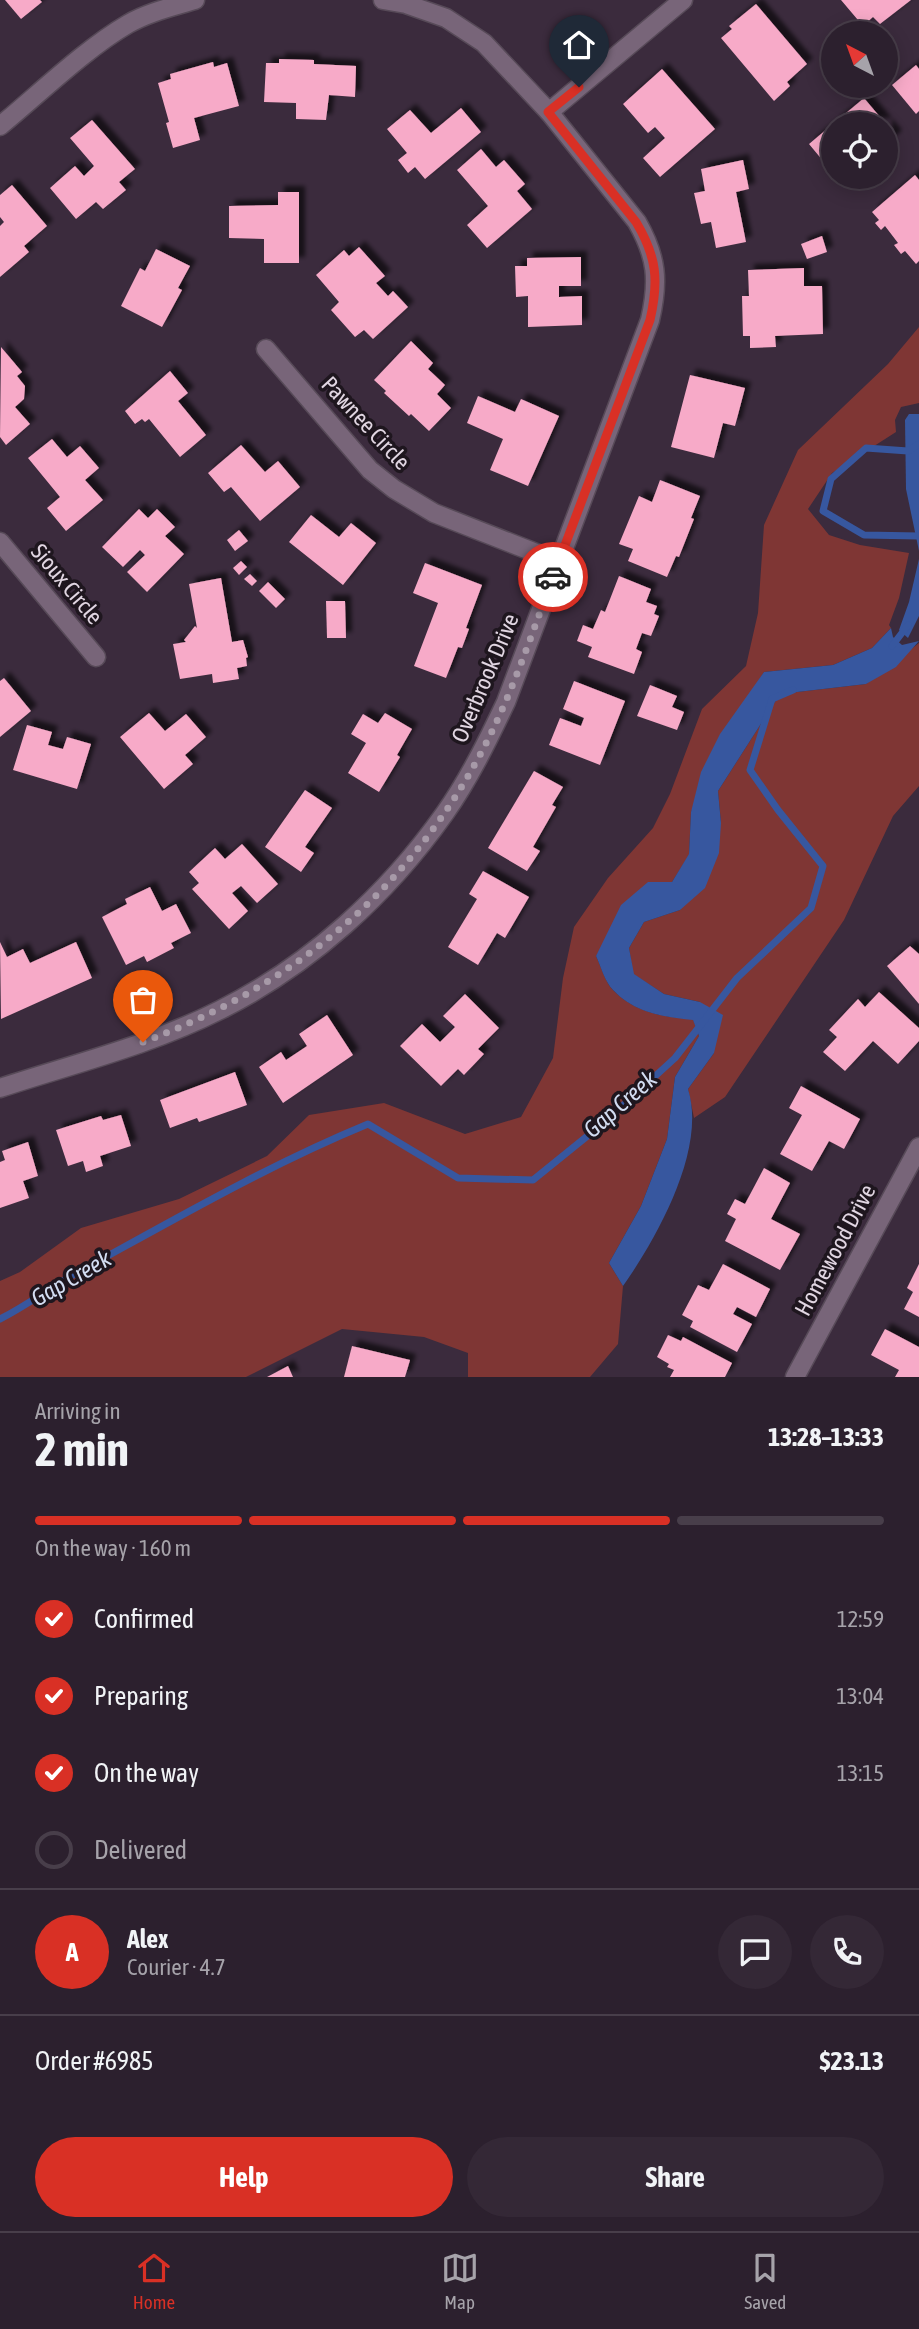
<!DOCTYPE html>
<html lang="en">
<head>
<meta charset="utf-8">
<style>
  :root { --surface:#2c202e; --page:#342836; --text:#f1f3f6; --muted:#a6a3aa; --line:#483e4a; --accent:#d93025 }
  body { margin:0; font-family:"Asap Condensed",sans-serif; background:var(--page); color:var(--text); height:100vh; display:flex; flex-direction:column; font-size:26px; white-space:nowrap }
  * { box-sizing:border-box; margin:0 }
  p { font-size:23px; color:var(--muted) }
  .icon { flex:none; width:38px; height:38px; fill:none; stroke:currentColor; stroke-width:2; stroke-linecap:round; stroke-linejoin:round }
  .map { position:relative; height:1377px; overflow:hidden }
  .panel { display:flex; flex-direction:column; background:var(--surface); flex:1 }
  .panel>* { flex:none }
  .needle { width:46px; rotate:319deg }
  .tools { position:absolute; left:821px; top:21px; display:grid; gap:14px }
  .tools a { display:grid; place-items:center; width:77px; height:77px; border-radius:50%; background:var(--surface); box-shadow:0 4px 18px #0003,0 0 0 2px var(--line); font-size:35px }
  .pin { position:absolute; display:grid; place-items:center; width:60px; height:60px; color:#fff; margin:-72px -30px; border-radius:50% 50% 50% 0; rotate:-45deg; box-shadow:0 0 7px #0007 }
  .pin .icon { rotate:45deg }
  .courier { position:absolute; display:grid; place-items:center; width:70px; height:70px; margin:-35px; border:5px solid #d93025; border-radius:50%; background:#fff; color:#222; box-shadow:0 2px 9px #0007 }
  .head em { font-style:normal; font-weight:700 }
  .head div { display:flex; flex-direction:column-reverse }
  .head { display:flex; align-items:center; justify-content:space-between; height:119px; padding:0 35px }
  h1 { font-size:46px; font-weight:700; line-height:52px }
  .bar { display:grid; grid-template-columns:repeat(4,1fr); gap:10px 7px; align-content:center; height:84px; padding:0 35px }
  .bar i { height:9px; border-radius:5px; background:var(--line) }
  .bar .current { background:var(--accent) }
  .bar p { grid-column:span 4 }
  .line { display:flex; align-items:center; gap:18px; padding:0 35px; border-top:2px solid var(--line) }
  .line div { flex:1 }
  .round { display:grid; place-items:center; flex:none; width:74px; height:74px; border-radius:37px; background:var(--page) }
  ol { padding:0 35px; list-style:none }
  li { display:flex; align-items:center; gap:21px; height:77px }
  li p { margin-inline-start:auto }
  li .icon { padding:7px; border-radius:50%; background:var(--accent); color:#fff; stroke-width:4 }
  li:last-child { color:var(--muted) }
  li i { width:38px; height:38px; border:4px solid var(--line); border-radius:50% }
  .primary-button { display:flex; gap:14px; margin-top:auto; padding:14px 35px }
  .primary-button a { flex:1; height:80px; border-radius:42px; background:var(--accent); color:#fff; font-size:28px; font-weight:700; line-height:80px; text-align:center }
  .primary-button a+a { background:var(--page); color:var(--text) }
  .tab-bar { display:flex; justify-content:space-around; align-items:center; height:98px; border-top:2px solid var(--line); background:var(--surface); font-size:19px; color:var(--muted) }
  .tab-bar a { display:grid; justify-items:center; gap:4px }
  .tab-bar .current { color:var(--accent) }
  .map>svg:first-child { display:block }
  .green { fill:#7f3634 }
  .water { fill:#37579f }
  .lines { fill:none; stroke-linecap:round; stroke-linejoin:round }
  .stream { stroke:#37579f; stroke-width:7 }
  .building { fill:#f7aac8; filter:url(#shadow) }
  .minor-casing { stroke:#574a58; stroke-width:21 }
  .minor { stroke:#786579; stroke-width:18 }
  .done { stroke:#a79aa8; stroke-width:7; stroke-dasharray:0 12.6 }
  .route { stroke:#d93025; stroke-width:9 }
  .labels { text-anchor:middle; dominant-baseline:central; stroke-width:7; stroke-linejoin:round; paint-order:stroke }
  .street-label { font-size:23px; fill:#e1d6e2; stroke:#1e161e }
  .water-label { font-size:24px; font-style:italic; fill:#d3ddf2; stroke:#1e161e }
</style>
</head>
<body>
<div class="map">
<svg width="919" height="1377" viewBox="0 0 919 1377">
  <defs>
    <filter id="shadow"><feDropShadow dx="6" dy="-6" stdDeviation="2" flood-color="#0009"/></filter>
  </defs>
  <rect width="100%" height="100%" fill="#3b2b3d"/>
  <!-- green -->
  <g class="green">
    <path d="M919,327V403L901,407L895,420L896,432L832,473L808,509L829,535L860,545L909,553L899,598L889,625L891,628L872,648L833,665L764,672L746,701L691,812L689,855L672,882L648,883L596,956C601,966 605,982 613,990C635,1013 664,1017 693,1019L699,1036L675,1077L667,1139L641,1206L609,1263L623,1286L618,1344L590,1377H468V1353L424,1337L342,1329L246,1377H0V1281L20,1272L81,1228L179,1199L267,1156L309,1115L384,1103L465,1134L521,1117L553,1058L563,978L574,927L608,878L653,828L670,794L702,709L746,666L758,613L764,525L798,450L888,364Z"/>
    <polygon points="919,643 919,786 893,816 844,920 725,1097 694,1118 688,1089 714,1053 700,1002 664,994 633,974 629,948 644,922 680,910 721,823 718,791 780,694 866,684"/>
  </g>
  <!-- water -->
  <g class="water">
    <polygon points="909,414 919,414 919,551 906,489 905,420"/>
    <polygon points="919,559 919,616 908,638 899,630 909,602"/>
    <path d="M891,628L893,637L902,645L919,641L896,667L866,684L780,694L718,791L721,823L719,853L705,888L680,910L644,922L629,948L634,974L664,994L700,1002L723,1015L714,1053L688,1089C707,1149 657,1238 623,1286L609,1263L641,1206L667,1139L675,1077L699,1036L693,1020C663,1017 635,1013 613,990C605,982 601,967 596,956L621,905L648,882H672L689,854L691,812L701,772L720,734L764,672L833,665L872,648Z"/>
  </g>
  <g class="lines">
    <!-- stream -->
    <g class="stream">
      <polyline points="919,444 908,451 866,448 831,479 823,511 864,535 919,536"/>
      <polyline points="892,646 908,625"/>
      <path d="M0,1319C26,1306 48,1289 73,1275C170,1222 266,1166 368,1124L458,1178L533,1180L606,1121L675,1058L737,978L811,908L823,866L778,810L750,770L772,699L793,690"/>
    </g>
  </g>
  <!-- building -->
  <g class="building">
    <polygon points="5,0 40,0 42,2 21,19"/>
    <polygon points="841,0 911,0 880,24 873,17 863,26"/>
    <polygon points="756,4 807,64 787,82 790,86 774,101 721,38 732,29 729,26"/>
    <polygon points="279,59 314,60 314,64 356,66 355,97 329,95 326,120 296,119 296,103 264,102 266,63 279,63"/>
    <polygon points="213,62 214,67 227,63 239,106 194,118 200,140 173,148 166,123 169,122 158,83 171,79 170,74"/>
    <polygon points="916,65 919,69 919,111 916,114 892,85"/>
    <polygon points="662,69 715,129 660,177 643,158 665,138 655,127 648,133 623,104"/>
    <polygon points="864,98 896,136 886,145 886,124 833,124 833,173 809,144"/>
    <polygon points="461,108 481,132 425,179 415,167 408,173 398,160 407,153 387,129 410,110 431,133"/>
    <polygon points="92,120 135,169 119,182 126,190 103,209 96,202 76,219 50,188 75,166 84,176 94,166 70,138"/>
    <polygon points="481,149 496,167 504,160 525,184 517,191 532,209 487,248 467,225 488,206 457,170"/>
    <polygon points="743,160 749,189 736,192 746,242 716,248 711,222 701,224 694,193 705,191 701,169"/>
    <polygon points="915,175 919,180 919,261 916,264 905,251 901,254 894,245 898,243 885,226 881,230 875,223 879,220 872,212"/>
    <polygon points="12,185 47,226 24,246 29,252 0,277 0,226 4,222 0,217 0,195"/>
    <polygon points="278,192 299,192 299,263 264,263 264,239 229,238 229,206 278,205"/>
    <polygon points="822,236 827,252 807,259 801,244"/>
    <polygon points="359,247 385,276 376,283 388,296 393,291 408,307 373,339 364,330 355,337 331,310 339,302 316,275 344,250 349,256"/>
    <polygon points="156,249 190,266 178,288 182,290 162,327 121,306 140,268 145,271"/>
    <polygon points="581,257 581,286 559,286 559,297 582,296 582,325 528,327 528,296 516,297 515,266 527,266 527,258"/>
    <polygon points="804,268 804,286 822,286 823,334 775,336 776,347 750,348 750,336 743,336 742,296 749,296 748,270"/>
    <polygon points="411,341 433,363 428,369 445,385 437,394 451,408 429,431 411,414 409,416 384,393 386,391 374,380"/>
    <polygon points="1,347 22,372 17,376 25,386 24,399 15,407 30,424 6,445 0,437"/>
    <polygon points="170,371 188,393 178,401 206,435 180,457 149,419 145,422 142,419 135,424 125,411"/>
    <polygon points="690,375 745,388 735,426 723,423 714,458 671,447"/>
    <polygon points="478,396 515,412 521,399 559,416 528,486 490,470 503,439 467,423"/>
    <polygon points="52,439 67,457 80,446 99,468 85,480 103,500 66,531 47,508 60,497 28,458"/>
    <polygon points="241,445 265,472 278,461 300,487 260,521 231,487 224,492 208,473"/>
    <polygon points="660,480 700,496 691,518 694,519 679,557 676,556 667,577 628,561 633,549 619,544 639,496 652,502"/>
    <polygon points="139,509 148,518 157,509 175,527 165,536 184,554 147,592 127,572 145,555 140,550 123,567 102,547"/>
    <polygon points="311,515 339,537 351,523 376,543 343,585 289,542"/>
    <polygon points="239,530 248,541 235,551 227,540"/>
    <polygon points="241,561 247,567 239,575 233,568"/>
    <polygon points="425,563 482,585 466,628 469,629 462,648 458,647 446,678 414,666 438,603 413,593"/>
    <polygon points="250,574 257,581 252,586 244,579"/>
    <polygon points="619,576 651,589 646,602 657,606 654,614 659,616 651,636 642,633 636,649 642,652 634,674 588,657 592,647 577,641 583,625 593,629 601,610 605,612"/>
    <polygon points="221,578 232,642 243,640 248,657 246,658 247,666 237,668 239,679 213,683 212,674 180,679 173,644 186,642 184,640 195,626 197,628 189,584"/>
    <polygon points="268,582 285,599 276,608 259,591"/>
    <polygon points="326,601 345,601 346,638 327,638"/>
    <polygon points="4,678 31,711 0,737 0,681"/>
    <polygon points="574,681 625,701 600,765 549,745 560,718 581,726 584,718 563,709"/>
    <polygon points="650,685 677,696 672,707 684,712 677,730 637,716"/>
    <polygon points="149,713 165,731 186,714 206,737 185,755 193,764 164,789 120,737"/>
    <polygon points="385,713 412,729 397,755 400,757 379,792 348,773 366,743 351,734 363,714 378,723"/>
    <polygon points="27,725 52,732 48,745 63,749 67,737 91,744 77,789 13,770"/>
    <polygon points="534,771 563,787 552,805 556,807 533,847 540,851 527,871 488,848"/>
    <polygon points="305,790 332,808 305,847 314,853 301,872 265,847"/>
    <polygon points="242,844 278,884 257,903 241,886 232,893 248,911 229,929 192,889 199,883 189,872 215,848 225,859"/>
    <polygon points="483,871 529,897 505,938 497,933 478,965 448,947 477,899 469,894"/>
    <polygon points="150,887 162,911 176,904 191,933 171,943 174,948 147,962 144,956 126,965 102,917 127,904 125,899"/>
    <polygon points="0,942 7,957 23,949 30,963 76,942 92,978 1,1019"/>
    <polygon points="910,946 919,954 919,1004 887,966"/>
    <polygon points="879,992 919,1028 919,1041 898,1064 873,1041 845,1071 823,1052 837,1037 829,1030 858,999 865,1007"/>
    <polygon points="465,994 499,1028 478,1049 484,1054 464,1075 458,1069 441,1086 400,1046 422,1024 440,1042 455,1027 443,1016"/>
    <polygon points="327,1015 353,1055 283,1103 259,1067 281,1052 286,1060 307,1046 299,1034"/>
    <polygon points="235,1072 247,1105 199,1122 197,1118 170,1128 160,1100"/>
    <polygon points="801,1086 860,1119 844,1149 829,1141 812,1171 780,1154 802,1115 789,1108"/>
    <polygon points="121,1115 131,1146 100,1156 103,1166 86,1172 83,1161 68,1166 56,1130 101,1116 103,1120"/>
    <polygon points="28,1142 38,1176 23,1181 29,1198 0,1208 0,1162 5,1160 2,1151"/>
    <polygon points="764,1168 790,1183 771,1219 800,1234 780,1270 725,1241 736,1219 727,1214 735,1199 745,1204"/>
    <polygon points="723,1264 770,1289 756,1317 737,1307 733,1314 752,1324 737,1352 690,1327 693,1321 682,1315 698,1285 709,1290"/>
    <polygon points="919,1264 919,1317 904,1309 913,1292 907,1288"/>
    <polygon points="885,1329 919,1347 919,1377 895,1377 899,1370 871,1355"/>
    <polygon points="668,1335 681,1341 683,1337 732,1363 725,1377 670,1377 674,1370 667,1367 669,1364 657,1357"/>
    <polygon points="352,1346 410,1360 405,1377 344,1377"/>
    <polygon points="288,1366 293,1377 267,1377"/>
  </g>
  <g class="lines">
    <defs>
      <g id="minor">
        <polyline points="549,112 683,0"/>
        <path d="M0,126C39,94 85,49 128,24C149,12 172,7 195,0"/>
        <polyline points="266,349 370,470 394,489 434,513 559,562"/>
        <polyline points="0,542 96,657"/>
        <path d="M0,1088C73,1064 151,1045 220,1010C310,965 387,895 445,813C469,779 488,740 506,702L650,320C659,281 657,257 637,222L549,112L484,43L446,18L406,4L383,0"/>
        <polyline points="795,1377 919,1147"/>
      </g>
    </defs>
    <!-- minor casing -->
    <use href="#minor" class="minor-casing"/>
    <!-- minor -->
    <use href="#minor" class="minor"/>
  </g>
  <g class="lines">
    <!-- done -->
    <path class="done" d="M143,1042C291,987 406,893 481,753C511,697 531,636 553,577"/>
    <!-- route -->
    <path class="route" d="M553,577L650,320C659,281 657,257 636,222L548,112L579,87"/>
  </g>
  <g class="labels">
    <!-- street labels -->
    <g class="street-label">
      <text transform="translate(366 423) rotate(47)">Pawnee Circle</text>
      <text transform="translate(67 584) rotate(50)">Sioux Circle</text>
      <text transform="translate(485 678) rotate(-67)">Overbrook Drive</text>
      <text transform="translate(835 1250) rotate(-62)">Homewood Drive</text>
    </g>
    <!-- water labels -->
    <g class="water-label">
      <text transform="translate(620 1104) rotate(-41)">Gap Creek</text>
      <text transform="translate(71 1278) rotate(-30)">Gap Creek</text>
    </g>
  </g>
</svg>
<div class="tools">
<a><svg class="needle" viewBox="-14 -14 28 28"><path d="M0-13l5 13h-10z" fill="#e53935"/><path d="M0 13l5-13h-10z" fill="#a6a3aa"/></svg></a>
<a><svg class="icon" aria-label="locate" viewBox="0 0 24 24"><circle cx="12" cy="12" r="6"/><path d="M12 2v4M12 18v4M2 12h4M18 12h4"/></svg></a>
</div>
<div class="pin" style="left:143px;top:1042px;background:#ea580c"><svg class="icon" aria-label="bag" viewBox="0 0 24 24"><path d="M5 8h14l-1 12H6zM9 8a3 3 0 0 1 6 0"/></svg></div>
<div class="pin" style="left:579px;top:87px;background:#1f2937"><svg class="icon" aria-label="home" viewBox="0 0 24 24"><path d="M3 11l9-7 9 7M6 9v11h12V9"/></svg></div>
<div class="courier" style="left:553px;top:577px"><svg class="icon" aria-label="car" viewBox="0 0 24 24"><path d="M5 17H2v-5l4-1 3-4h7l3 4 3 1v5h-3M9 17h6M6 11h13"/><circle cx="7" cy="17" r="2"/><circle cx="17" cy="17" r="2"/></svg></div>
</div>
<section class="panel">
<div class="head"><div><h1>2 min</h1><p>Arriving in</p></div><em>13:28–13:33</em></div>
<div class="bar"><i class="current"></i><i class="current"></i><i class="current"></i><i></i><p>On the way · 160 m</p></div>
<ol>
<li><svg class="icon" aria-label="check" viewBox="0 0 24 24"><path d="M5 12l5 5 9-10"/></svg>Confirmed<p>12:59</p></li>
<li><svg class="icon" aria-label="check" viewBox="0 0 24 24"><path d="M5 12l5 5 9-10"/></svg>Preparing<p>13:04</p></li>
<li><svg class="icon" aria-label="check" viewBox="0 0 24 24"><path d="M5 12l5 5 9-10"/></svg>On the way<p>13:15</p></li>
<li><i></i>Delivered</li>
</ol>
<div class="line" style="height:126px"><b class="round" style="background:var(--accent);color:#fff">A</b><div><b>Alex</b><p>Courier · 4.7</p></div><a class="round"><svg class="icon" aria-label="chat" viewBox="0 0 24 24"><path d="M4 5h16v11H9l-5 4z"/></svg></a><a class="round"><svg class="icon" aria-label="phone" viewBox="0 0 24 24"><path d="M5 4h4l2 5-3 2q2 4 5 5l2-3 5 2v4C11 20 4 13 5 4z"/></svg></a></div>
<div class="line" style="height:91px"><div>Order #6985</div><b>$23.13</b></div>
<div class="primary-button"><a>Help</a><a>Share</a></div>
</section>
<nav class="tab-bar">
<a class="current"><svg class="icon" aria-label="home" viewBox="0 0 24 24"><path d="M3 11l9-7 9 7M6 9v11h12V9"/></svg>Home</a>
<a><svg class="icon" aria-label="map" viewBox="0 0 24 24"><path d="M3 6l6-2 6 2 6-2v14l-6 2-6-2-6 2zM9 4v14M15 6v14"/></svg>Map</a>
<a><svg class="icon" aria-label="saved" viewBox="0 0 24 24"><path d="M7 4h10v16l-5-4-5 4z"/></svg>Saved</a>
</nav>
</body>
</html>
